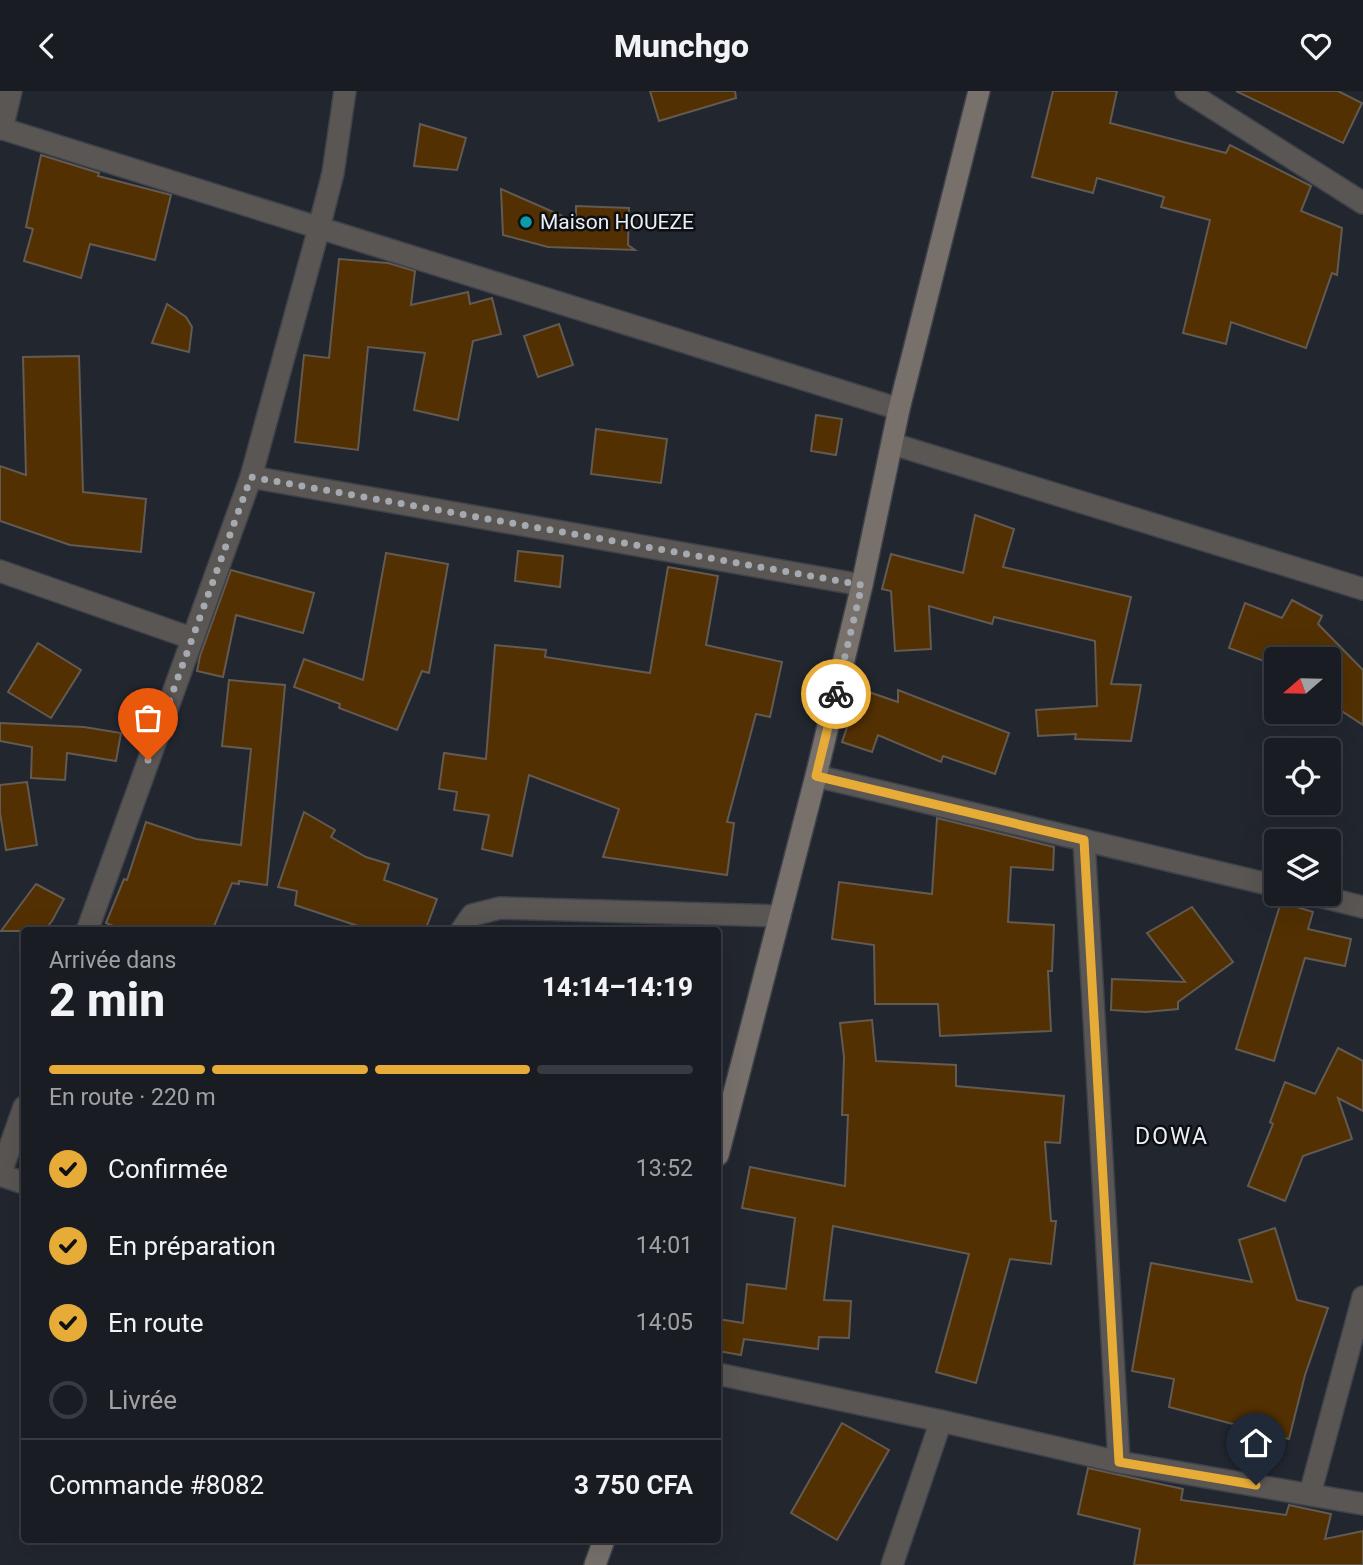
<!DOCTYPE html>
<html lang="fr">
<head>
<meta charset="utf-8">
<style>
  :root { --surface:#1a1c23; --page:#272930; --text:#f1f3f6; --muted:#9fa1a6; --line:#383a41; --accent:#e7ac37 }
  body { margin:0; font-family:Roboto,sans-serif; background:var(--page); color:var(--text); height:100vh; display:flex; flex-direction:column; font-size:26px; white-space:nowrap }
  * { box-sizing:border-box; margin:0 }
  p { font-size:23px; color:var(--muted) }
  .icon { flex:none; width:38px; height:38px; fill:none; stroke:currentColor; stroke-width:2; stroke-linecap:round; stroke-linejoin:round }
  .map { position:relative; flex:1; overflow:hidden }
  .side { position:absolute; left:21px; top:836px; width:700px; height:616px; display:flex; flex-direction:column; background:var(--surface); border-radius:7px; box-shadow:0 7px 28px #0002,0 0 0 2px var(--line) }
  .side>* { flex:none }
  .needle { width:46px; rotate:250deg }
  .fabs { position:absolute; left:1264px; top:556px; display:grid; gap:14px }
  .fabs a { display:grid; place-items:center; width:77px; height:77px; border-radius:7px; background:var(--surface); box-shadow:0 7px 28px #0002,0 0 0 2px var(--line); font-size:35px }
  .pin { position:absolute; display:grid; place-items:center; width:60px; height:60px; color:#fff; margin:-72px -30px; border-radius:50% 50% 50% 0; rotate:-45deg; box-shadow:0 0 7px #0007 }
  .pin .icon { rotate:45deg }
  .courier { position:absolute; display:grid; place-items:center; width:70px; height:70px; margin:-35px; border:5px solid #e7ac37; border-radius:50%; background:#fff; color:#222; box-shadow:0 2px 9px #0007 }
  .overview em { font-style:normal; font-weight:800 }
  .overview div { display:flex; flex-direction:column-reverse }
  .overview { display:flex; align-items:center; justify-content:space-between; height:119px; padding:0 28px }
  h1 { font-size:46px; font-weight:800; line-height:52px }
  .bar { display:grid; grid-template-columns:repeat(4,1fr); gap:10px 7px; align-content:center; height:84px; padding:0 28px }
  .bar i { height:9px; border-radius:5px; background:var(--line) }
  .bar .selected { background:var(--accent) }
  .bar p { grid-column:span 4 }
  .line { display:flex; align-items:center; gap:18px; padding:0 28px; border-top:2px solid var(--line) }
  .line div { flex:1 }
  ol { padding:0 28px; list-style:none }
  li { display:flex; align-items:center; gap:21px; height:77px }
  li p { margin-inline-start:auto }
  li .icon { padding:7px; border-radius:50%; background:var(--accent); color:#111; stroke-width:4 }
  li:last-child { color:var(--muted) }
  li i { width:38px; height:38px; border:4px solid var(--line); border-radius:50% }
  header { display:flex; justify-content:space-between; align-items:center; height:91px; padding:0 28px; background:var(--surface); font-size:32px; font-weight:800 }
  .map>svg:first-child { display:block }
  .building { fill:#523002; stroke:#635a52; stroke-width:2 }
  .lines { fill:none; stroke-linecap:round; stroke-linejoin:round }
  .street-casing { stroke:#3e424b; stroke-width:24 }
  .secondary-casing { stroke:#3e424b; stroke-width:24 }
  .street { stroke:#5a5653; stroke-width:21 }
  .secondary { stroke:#78706b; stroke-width:21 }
  .done { stroke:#a5a9b0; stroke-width:7; stroke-dasharray:0 12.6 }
  .route { stroke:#e7ac37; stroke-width:9 }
  .culture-dot { fill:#0f9aa8; stroke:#0d0f13; stroke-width:2.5 }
  .labels { text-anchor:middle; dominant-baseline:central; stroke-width:5; stroke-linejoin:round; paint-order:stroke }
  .poi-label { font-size:21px; fill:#ebeff5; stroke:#0d0f13; text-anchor:start }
  .neighbourhood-label { font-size:23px; letter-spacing:2px; fill:#ebeff5; stroke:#0d0f13 }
</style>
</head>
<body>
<header><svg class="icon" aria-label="back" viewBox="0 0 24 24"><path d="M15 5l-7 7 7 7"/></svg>Munchgo<svg class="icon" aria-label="heart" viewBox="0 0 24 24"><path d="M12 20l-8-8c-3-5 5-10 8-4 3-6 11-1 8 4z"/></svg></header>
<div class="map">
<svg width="1363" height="1474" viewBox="0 0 1363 1474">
  <rect width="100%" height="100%" fill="#22262f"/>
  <!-- building -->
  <g class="building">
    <polygon points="650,0 735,0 736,7 659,30"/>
    <polygon points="1053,0 1117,0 1110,32 1226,62 1230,54 1311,95 1301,120 1342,137 1337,184 1332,182 1306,257 1231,231 1226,253 1183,242 1210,129 1161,116 1164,106 1097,87 1093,102 1032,86"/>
    <polygon points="1236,0 1338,0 1362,12 1343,52"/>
    <polygon points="420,33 466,47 457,79 414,75"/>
    <polygon points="41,64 99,82 98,85 171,104 155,169 90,153 81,187 24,170 33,138 26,136"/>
    <polygon points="501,98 576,131 576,115 629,117 628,154 635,159 548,156 503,144"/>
    <polygon points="339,168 388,172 415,180 411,214 468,201 470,213 492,207 501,243 473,250 458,329 414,319 425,262 368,256 358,359 295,351 304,264 329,267"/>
    <polygon points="167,213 186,226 192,236 189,261 152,252"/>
    <polygon points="559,233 573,274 538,286 524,245"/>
    <polygon points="79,265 83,401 146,408 141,461 70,454 0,430 0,375 26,384 23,266"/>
    <polygon points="816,324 842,328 836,364 811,360"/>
    <polygon points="596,338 667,348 661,392 591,383"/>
    <polygon points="975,424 1014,438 1003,476 1131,506 1111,593 1141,594 1131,650 1075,648 1076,643 1038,645 1036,619 1097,615 1095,550 994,526 992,533 929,515 931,558 895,560 891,500 882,498 891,463 963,482"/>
    <polygon points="518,460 563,465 560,496 515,490"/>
    <polygon points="386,462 448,473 429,582 422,580 397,639 339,617 340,613 294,596 304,568 363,589"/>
    <polygon points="668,476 718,485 706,554 782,571 770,626 756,623 727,731 734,732 727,784 603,766 619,718 529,684 512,765 482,758 489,724 454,719 457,701 439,698 444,662 486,668 495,554 546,559 545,566 650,582"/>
    <polygon points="231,479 314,502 303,542 236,524 223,586 197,580 200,565"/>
    <polygon points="1292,509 1322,525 1318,533 1363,579 1363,634 1328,611 1328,569 1274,569 1272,573 1229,557 1245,512 1282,527"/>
    <polygon points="38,552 81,579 51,627 8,601"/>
    <polygon points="229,589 285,594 267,794 239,790 239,793 232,792 212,840 125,840 106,832 124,788 127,789 146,731 196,748 241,754 251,658 222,655"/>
    <polygon points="860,598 898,611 898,599 1009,642 995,683 943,665 941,671 878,644 872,661 842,651"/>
    <polygon points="0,632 84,636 121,642 116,670 67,662 65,689 31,687 32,656 0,650"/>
    <polygon points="27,691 37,754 6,759 0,722 0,694"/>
    <polygon points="304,721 335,739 331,746 366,766 389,773 384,789 437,808 425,840 373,840 295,814 297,800 278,796"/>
    <polygon points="937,727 1054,756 1053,779 1011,776 1008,831 1054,834 1052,880 1048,880 1051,940 940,945 938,913 875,913 874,854 832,848 839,791 932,803"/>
    <polygon points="36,793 64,808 52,830 44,840 1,840"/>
    <polygon points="1281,811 1313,821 1308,838 1351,848 1345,875 1305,867 1274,970 1236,958"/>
    <polygon points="1192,816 1233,871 1178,911 1178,918 1146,921 1111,919 1112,888 1185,891 1147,842"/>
    <polygon points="872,929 876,970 956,974 956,995 1064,1005 1060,1052 1045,1051 1051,1130 1056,1130 1051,1173 1010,1168 976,1292 936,1281 969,1163 833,1135 824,1209 851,1210 849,1247 819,1246 818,1258 744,1248 741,1264 718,1260 718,1228 743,1232 747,1193 786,1198 795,1127 742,1117 750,1076 845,1095 848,1024 842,1024 844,966 840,932"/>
    <polygon points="1338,957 1363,970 1363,1020 1338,1007 1352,1048 1303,1065 1285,1110 1248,1095 1273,1033 1270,1031 1285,991 1315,1003"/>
    <polygon points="1275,1137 1297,1209 1328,1217 1305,1284 1289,1348 1169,1316 1174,1288 1132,1280 1151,1172 1252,1191 1239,1149"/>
    <polygon points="842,1332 889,1359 837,1449 791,1422"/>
    <polygon points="1088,1377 1183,1398 1181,1409 1286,1424 1289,1414 1331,1423 1325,1448 1363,1440 1363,1474 1134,1474 1140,1438 1078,1423"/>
  </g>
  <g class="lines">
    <defs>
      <g id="street">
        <polyline points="1186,0 1363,112"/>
        <polyline points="0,37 899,318"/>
        <polyline points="2,38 11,0"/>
        <polyline points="893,353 1363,498"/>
        <polyline points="251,386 862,494"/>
        <polyline points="0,480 191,547"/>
        <polyline points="816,685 1276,795"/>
        <polyline points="1084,749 1119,1371"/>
        <polyline points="1311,803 1363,816"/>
        <polyline points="87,840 251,386 319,137 333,82 345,0"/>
        <polyline points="461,840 472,824 500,817 780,825"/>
        <polyline points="0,1084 24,1016"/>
        <polyline points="0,1084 24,1092"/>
        <polyline points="718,1283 941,1330 1119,1371 1363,1413"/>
        <polyline points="1310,1403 1363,1206"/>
        <polyline points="892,1474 941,1330"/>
      </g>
      <g id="secondary">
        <polyline points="718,1064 816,685 862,494 899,318 979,0"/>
        <polyline points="595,1474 604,1449"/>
      </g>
    </defs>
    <!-- street casing -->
    <use href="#street" class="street-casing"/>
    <!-- secondary casing -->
    <use href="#secondary" class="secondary-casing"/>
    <!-- street -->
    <use href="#street" class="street"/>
    <!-- secondary -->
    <use href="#secondary" class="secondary"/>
  </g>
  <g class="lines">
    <!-- done -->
    <polyline class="done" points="148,669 251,386 862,494 836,603"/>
    <!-- route -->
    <polyline class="route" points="836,603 816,685 1084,749 1119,1371 1256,1394"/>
  </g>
  <!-- markers -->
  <circle class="culture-dot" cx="526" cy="131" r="7"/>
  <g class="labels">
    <!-- poi labels -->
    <g class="poi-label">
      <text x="540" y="131">Maison HOUEZE</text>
    </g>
    <!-- neighbourhood labels -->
    <g class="neighbourhood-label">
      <text x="1172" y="1045">DOWA</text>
    </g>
  </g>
</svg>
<div class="fabs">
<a><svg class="needle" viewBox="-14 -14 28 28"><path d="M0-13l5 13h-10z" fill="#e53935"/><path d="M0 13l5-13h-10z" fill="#9fa1a6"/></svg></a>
<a><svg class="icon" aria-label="locate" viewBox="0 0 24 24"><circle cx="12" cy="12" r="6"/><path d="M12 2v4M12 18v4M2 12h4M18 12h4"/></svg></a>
<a><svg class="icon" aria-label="layers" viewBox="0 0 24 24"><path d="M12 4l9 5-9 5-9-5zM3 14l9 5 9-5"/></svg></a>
</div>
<div class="pin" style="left:148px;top:669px;background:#ea580c"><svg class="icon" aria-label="bag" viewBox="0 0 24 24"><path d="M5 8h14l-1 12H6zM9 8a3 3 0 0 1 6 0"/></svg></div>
<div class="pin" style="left:1256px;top:1394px;background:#1f2937"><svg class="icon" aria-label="home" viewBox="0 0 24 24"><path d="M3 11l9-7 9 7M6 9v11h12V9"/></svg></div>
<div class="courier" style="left:836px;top:603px"><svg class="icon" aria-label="bike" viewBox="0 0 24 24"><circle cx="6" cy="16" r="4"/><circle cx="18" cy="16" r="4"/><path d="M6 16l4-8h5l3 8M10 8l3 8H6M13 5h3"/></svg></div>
<section class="side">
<div class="overview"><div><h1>2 min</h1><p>Arrivée dans</p></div><em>14:14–14:19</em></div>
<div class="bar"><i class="selected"></i><i class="selected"></i><i class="selected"></i><i></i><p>En route · 220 m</p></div>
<ol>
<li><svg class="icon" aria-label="check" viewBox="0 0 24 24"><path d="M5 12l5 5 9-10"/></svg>Confirmée<p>13:52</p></li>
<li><svg class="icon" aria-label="check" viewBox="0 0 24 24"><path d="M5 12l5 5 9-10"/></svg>En préparation<p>14:01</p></li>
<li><svg class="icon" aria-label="check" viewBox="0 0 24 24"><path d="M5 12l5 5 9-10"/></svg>En route<p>14:05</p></li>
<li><i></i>Livrée</li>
</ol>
<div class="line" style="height:91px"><div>Commande #8082</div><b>3 750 CFA</b></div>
</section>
</div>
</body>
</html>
